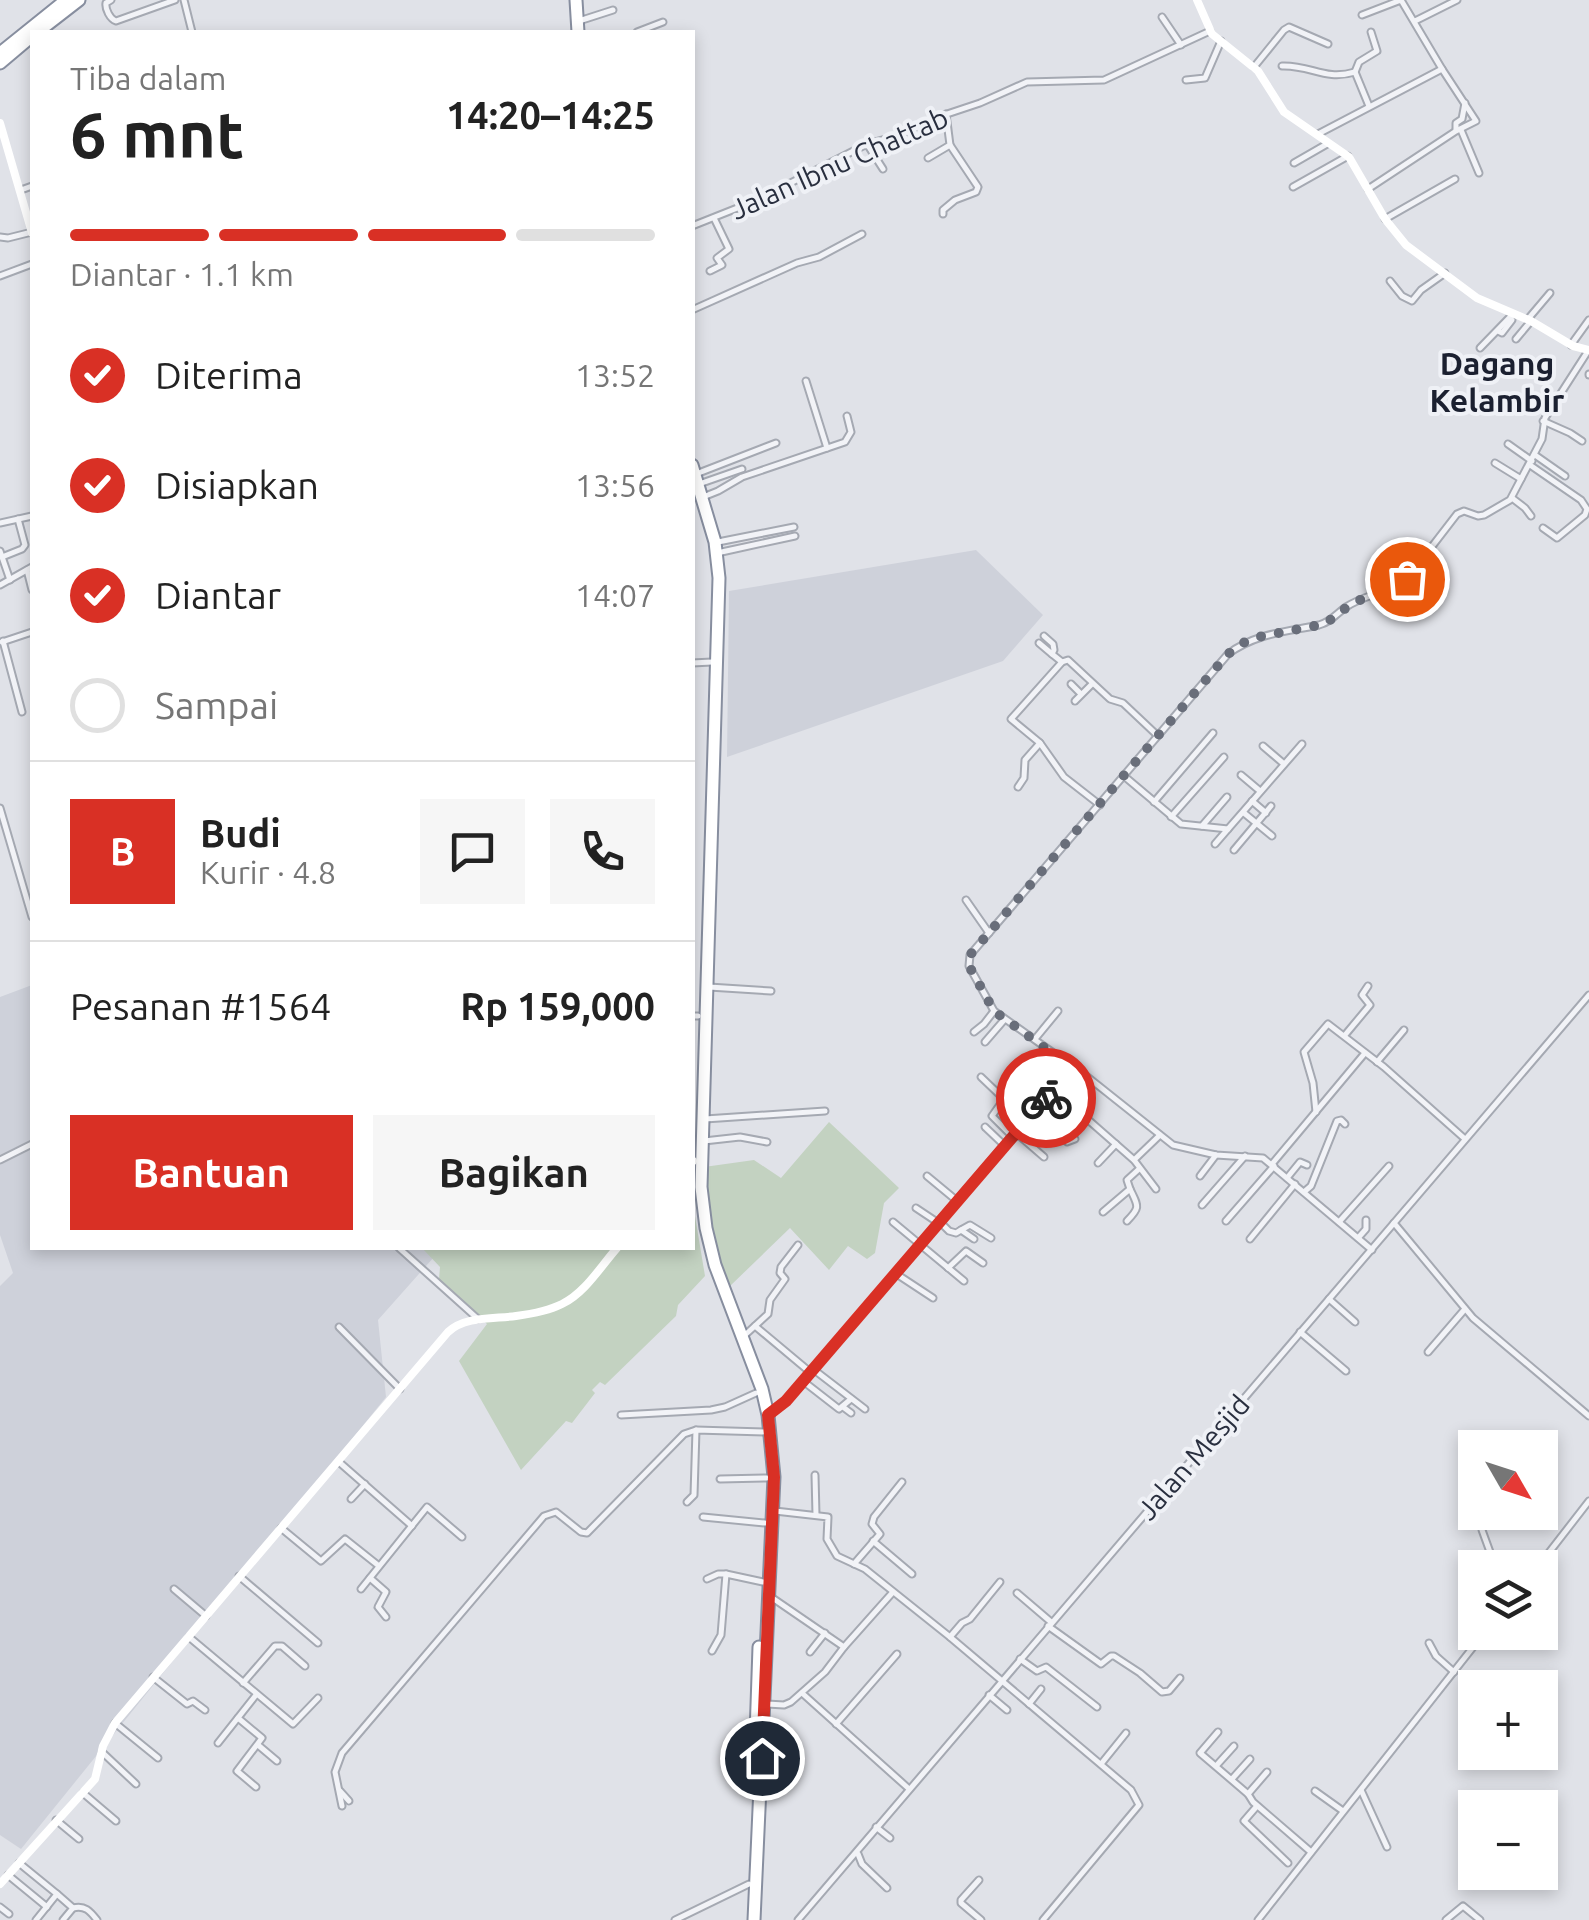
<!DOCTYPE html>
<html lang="id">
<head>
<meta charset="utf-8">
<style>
  :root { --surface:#fff; --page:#f6f6f6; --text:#222; --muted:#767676; --line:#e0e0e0; --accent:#d93025 }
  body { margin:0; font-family:Ubuntu,sans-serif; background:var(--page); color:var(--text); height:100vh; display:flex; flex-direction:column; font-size:38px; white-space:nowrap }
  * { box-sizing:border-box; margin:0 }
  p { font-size:32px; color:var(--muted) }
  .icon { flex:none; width:55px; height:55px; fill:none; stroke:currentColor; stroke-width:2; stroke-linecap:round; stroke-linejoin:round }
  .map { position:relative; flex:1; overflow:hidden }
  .sheet { position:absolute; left:30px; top:30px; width:665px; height:1220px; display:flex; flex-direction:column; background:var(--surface); border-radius:0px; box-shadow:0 5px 15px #0003 }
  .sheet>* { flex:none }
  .needle { width:65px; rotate:129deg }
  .controls { position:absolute; left:1458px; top:1430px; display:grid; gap:20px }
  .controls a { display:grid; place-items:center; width:100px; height:100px; border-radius:0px; background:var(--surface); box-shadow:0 5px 15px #0003; font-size:50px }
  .pin { position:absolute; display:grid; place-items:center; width:85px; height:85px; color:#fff; margin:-42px; border:5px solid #fff; border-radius:50%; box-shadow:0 2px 10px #0007 }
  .courier { position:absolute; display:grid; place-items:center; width:100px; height:100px; margin:-50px; border:8px solid #d93025; border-radius:50%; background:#fff; color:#222; box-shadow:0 2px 12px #0007 }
  .head em { font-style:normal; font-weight:700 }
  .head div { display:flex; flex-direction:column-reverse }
  .head { display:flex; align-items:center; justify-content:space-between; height:170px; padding:0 40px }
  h1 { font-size:65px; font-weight:700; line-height:75px }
  .bar { display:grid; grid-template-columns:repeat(4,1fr); gap:15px 10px; align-content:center; height:120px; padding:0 40px }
  .bar i { height:12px; border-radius:8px; background:var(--line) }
  .bar .on { background:var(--accent) }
  .bar p { grid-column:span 4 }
  .line { display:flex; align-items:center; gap:25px; padding:0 40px; border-top:2px solid var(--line) }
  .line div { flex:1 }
  .round { display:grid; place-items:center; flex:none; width:105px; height:105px; border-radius:0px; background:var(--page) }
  ol { padding:0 40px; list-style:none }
  li { display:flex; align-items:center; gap:30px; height:110px }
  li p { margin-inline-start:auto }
  li .icon { padding:10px; border-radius:50%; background:var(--accent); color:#fff; stroke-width:4 }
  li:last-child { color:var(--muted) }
  li i { width:55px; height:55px; border:5px solid var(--line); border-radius:50% }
  .cta { display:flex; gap:20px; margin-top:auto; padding:20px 40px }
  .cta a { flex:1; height:115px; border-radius:0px; background:var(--accent); color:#fff; font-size:40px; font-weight:700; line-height:115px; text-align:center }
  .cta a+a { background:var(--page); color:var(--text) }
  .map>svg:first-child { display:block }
  .built { fill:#ced1da }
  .green { fill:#c3d2c1 }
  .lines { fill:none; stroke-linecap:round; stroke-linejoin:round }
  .street-casing { stroke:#a5a9b2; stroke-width:9 }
  .highway-casing { stroke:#878e9f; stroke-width:15 }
  .street { stroke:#f2f3f7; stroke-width:5 }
  .secondary { stroke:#fff; stroke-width:8 }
  .highway { stroke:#fff; stroke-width:11 }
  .done { stroke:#696e7a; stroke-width:10; stroke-dasharray:0 18 }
  .route { stroke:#d93025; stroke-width:12 }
  .labels { text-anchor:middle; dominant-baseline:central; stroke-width:8; stroke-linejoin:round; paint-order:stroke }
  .street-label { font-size:28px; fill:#292f3f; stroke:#eff1f6 }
  .quarter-label { font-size:32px; font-weight:bold; fill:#1b2030; stroke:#eff1f6 }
</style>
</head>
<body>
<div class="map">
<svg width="1589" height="1920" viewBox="0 0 1589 1920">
  <rect width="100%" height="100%" fill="#e0e2e8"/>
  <!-- built -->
  <g class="built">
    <polygon points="976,550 1043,615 1003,661 727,757 729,591"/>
    <polygon points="32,985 32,1248 442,1248 378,1320 386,1397 21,1849 0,1835 0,1286 13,1273 0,1235 0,997"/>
  </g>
  <!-- green -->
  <g class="green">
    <polygon points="829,1122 899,1188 884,1203 875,1253 867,1259 848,1246 829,1270 790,1228 728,1288 710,1236 704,1167 754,1160 781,1178"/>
    <polygon points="693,1204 705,1276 678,1305 676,1316 605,1385 600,1382 592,1390 595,1393 572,1423 566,1421 521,1470 459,1361 487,1324 439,1279 440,1267 422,1248 692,1248"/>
  </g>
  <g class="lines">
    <defs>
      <g id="street">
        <path d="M111,0L106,3C105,9 110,19 116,21L175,0"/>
        <polyline points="184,0 192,32"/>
        <polyline points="1162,17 1181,45"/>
        <polyline points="582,20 613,10"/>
        <polyline points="1415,21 1457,0"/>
        <polyline points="637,32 663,22"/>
        <path d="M1282,66C1312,65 1324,81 1355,72L1369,106"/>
        <polyline points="1254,67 1284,30 1289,27 1328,44"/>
        <polyline points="1355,72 1359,62 1377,51 1371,32"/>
        <polyline points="1186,80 1205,78 1221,41"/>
        <polyline points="1456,130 1456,123 1462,119 1465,103"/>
        <polyline points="1461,130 1479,173"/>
        <polyline points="1318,134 1442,69 1401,0 1362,15"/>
        <polyline points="867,144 883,169"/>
        <polyline points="928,158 950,145 946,114"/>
        <polyline points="1294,163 1327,144"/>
        <polyline points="1293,187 1348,156"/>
        <polyline points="1368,189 1456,131 1476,121 1442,69"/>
        <polyline points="21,190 32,186"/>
        <polyline points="943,214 943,210 955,200 976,192 978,187 950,145"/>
        <polyline points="1385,219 1455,179"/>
        <polyline points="692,226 755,201 867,144 897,136 941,116 980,103 1027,82 1104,80 1210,31"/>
        <polyline points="0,237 8,238 32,232"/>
        <polyline points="710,271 722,265 717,258 729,249 714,218"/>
        <polyline points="0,276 32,264"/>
        <polyline points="1390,281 1402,296 1412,301 1421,290 1445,273"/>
        <polyline points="692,310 797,263 819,257 862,234"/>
        <polyline points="1528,319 1550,293"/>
        <polyline points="1498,331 1502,333 1512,320"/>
        <polyline points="1516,339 1531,321"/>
        <polyline points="1571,345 1589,320"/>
        <polyline points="1480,348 1512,315"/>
        <polyline points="1589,375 1589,374"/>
        <polyline points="806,381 827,448"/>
        <polyline points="1543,421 1570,433 1582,441"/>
        <polyline points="1508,444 1532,461"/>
        <polyline points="1535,455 1565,476"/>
        <polyline points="1495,463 1521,479"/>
        <polyline points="1530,465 1581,500 1587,509 1585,515 1557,538 1543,528"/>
        <polyline points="696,474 776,443"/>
        <polyline points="699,484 742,469"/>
        <polyline points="703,497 718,491 742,477 845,442 851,432 847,416"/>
        <polyline points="1512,498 1525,508 1531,516"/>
        <polyline points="0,523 32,516"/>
        <polyline points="718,542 794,527"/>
        <polyline points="0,551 10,580"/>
        <polyline points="717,553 795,536"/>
        <polyline points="2,557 22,549 25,545 18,519"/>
        <polyline points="27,570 32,590"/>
        <polyline points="0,585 32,567"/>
        <polyline points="1044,636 1053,644 1054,650 1052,654 1062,662"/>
        <polyline points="3,641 22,712"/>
        <polyline points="2,642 32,632"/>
        <polyline points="1039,643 1052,654"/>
        <polyline points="692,663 712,662"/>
        <polyline points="1071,684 1081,694"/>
        <polyline points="1075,701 1092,684"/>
        <polyline points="1263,746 1284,764"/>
        <polyline points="1241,775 1260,791"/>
        <polyline points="1124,776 1181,824 1228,829 1302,744"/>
        <polyline points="1018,787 1024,778 1025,760 1040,743"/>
        <polyline points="1252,801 1266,813"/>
        <polyline points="1154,802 1213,733"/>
        <polyline points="1100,805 1064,777 1040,743 1011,719 1062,662 1068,660 1110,699 1123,703 1158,736"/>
        <polyline points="0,808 32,917"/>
        <polyline points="1244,813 1272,836"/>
        <polyline points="1171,817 1224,757"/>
        <polyline points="1202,826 1227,797"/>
        <polyline points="1215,844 1228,829"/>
        <polyline points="1234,850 1271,806"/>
        <polyline points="966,900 989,933"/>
        <polyline points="709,987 771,991"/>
        <polyline points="692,1016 698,1016"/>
        <polyline points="974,1032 984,1024 994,1011"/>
        <polyline points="1345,1035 1370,1005 1362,995 1368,986"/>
        <polyline points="1035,1039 1058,1011"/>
        <polyline points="985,1042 1004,1020"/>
        <polyline points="1377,1062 1404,1030"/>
        <path d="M1069,1072L1067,1064L1062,1059L994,1011L969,966L970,955L1228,654C1256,633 1286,632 1319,625C1331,622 1336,614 1346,607C1365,594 1394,592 1410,575L1457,514L1464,511L1478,516L1484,515L1510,500L1542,439L1545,418L1588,351"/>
        <polyline points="981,1077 1004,1099 992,1116 1012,1136"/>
        <polyline points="1053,1089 1134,1160 1156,1189"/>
        <polyline points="1033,1112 1067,1142 1075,1139"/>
        <polyline points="1316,1112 1313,1083 1304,1052 1328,1024 1384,1067 1465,1139"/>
        <polyline points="705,1119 825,1111"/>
        <polyline points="985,1127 1004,1145"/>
        <polyline points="1015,1132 1044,1157"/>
        <polyline points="704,1141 740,1137 767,1142"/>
        <polyline points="0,1160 32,1144"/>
        <polyline points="1134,1160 1160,1135"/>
        <polyline points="1098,1163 1116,1144"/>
        <polyline points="1272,1164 1365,1053"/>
        <polyline points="927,1176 956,1200"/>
        <polyline points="1200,1176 1216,1155"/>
        <polyline points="1287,1178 1300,1162 1307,1165"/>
        <polyline points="1304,1192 1311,1186 1337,1121 1341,1120 1345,1124"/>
        <polyline points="1202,1205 1245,1156"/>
        <polyline points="916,1208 937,1222"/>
        <polyline points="1103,1212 1130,1189 1127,1180 1139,1169"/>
        <polyline points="939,1221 949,1231 956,1233 961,1230 974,1239"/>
        <path d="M1127,1221C1141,1207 1138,1206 1130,1189"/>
        <polyline points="1226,1221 1274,1166"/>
        <polyline points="893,1222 964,1281"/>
        <polyline points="1339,1222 1389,1166"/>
        <polyline points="1394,1223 1473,1318 1589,1416"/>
        <polyline points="961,1230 970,1225 991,1238"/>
        <polyline points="1358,1238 1366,1229 1366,1220"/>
        <polyline points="1250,1239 1295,1184"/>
        <polyline points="399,1248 478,1319"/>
        <polyline points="948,1268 966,1251 983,1263"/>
        <polyline points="895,1273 933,1298"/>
        <polyline points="1329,1299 1355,1322"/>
        <polyline points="755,1326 810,1372"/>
        <polyline points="339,1327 400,1389"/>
        <polyline points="1300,1332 1346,1371"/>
        <polyline points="745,1335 768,1314 770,1300 785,1279 780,1273 781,1267 798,1245"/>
        <polyline points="1428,1352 1465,1309"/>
        <polyline points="813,1369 865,1409"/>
        <polyline points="803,1381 839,1409 851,1399"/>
        <polyline points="843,1407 851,1413"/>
        <polyline points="770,1414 786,1401 1056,1084 1072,1071 1085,1075 1173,1145 1216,1155 1263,1158 1372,1250"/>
        <polyline points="621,1415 711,1410 725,1407 756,1393"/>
        <polyline points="339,1462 412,1526"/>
        <polyline points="815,1475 816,1515"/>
        <polyline points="720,1479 767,1478"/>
        <polyline points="351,1499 365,1484"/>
        <polyline points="687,1502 694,1495 696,1430"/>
        <polyline points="775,1511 828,1517 827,1539 837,1556 865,1569 950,1637 1131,1790 1139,1805 1043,1920"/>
        <polyline points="703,1517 765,1523"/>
        <polyline points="281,1528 321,1561 345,1539 379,1566"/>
        <polyline points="1482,1530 1490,1552 1503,1568"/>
        <polyline points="873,1541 912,1574"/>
        <polyline points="854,1564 880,1534 872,1524 874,1517 902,1482"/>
        <polyline points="1537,1568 1589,1501"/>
        <polyline points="239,1576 318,1643"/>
        <polyline points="370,1578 386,1592 378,1607 386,1617"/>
        <polyline points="707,1579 718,1574 726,1574"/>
        <polyline points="174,1589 206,1616"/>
        <polyline points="361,1589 427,1507 462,1537"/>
        <polyline points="1017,1593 1051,1622"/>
        <polyline points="771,1597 844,1647 893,1592"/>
        <polyline points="1048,1626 1101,1664 1111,1656 1114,1656 1140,1673 1162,1692 1169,1691 1180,1678"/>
        <polyline points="189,1637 293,1724 318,1698"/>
        <polyline points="950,1637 962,1623 970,1619 1000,1582"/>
        <polyline points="1429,1643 1436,1656 1454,1672"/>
        <polyline points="712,1651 721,1635 726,1574 763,1582"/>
        <polyline points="810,1652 825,1633"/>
        <polyline points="1020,1659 1037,1671 1046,1667 1097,1707"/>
        <polyline points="153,1677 187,1704 193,1701 205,1710"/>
        <polyline points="243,1683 275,1646 282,1646 305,1666"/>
        <polyline points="802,1693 908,1788"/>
        <polyline points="989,1695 1007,1710"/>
        <polyline points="767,1704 784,1705 791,1702 825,1672 844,1647"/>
        <polyline points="1029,1704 1041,1689"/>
        <polyline points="238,1718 262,1738 237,1771 256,1787"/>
        <polyline points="115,1723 158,1758"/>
        <polyline points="836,1724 897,1654"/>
        <polyline points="1218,1732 1200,1753 1248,1794 1253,1802 1311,1852"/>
        <polyline points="218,1743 256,1695"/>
        <polyline points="258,1745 277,1761"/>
        <polyline points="102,1752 136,1784"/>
        <polyline points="1101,1764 1126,1733"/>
        <polyline points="1216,1766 1234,1746"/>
        <polyline points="1232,1779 1250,1759"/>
        <polyline points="1361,1790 1387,1847"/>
        <polyline points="340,1791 349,1801"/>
        <polyline points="1315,1791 1343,1811"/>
        <polyline points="83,1793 116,1821"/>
        <polyline points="1248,1794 1267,1772"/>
        <polyline points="342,1806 335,1772 342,1753 544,1516 556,1512 581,1532 587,1533 684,1434 696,1430 767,1432"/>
        <polyline points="1257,1806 1244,1821 1288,1863"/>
        <polyline points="56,1820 79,1839"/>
        <polyline points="876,1827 890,1838"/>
        <polyline points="858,1854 862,1864 887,1888"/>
        <polyline points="19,1863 57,1894 36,1920"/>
        <polyline points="8,1875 47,1907"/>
        <polyline points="979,1880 961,1900 961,1903 981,1920"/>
        <polyline points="57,1894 73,1908 63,1920"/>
        <polyline points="0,1907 9,1914"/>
        <path d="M73,1908C85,1905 90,1911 97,1920"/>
        <polyline points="675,1920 749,1884"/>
        <polyline points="798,1920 1589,995"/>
        <polyline points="1258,1920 1485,1632"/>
        <polyline points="1446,1920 1463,1906 1480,1920"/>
      </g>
      <g id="highway">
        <polyline points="576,0 578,32"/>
        <polyline points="39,31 79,0"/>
        <polyline points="0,53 66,0"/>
        <polyline points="0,63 32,36"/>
        <polyline points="692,465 715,542 719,578 701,1187 706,1228 715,1265 762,1389 768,1415 774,1477 754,1920"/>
        <polyline points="756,1734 759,1647"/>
      </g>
    </defs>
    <!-- street casing -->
    <use href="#street" class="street-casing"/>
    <!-- highway casing -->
    <use href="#highway" class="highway-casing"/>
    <!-- street -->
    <use href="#street" class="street"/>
    <!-- secondary -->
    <g class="secondary">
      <polyline points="1197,0 1212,34 1258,71 1284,112 1349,157 1385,219 1406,245 1477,298 1531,321 1573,346 1589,350"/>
      <polyline points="0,123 32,233"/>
      <polyline points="692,1161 693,1161"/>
      <path d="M0,1884L95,1779L103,1746L115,1723L448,1332C465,1316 494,1319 516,1316C531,1314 548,1311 562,1304C585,1293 601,1266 617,1248"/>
    </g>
    <!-- highway -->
    <use href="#highway" class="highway"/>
  </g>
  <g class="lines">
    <!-- done -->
    <polyline class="done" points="1046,1098 1069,1072 1067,1064 994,1011 969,966 970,955 1228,654 1243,643 1258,637 1325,624 1351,604 1407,579"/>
    <!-- route -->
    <polyline class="route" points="762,1758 774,1477 768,1415 786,1401 1046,1098"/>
  </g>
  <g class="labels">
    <!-- street labels -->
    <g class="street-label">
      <text transform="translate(839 163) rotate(-24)">Jalan Ibnu Chattab</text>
      <text transform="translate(1193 1457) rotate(-49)">Jalan Mesjid</text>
    </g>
    <!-- quarter labels -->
    <g class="quarter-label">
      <text x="1497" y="363">Dagang<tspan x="1497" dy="37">Kelambir</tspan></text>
    </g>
  </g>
</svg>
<div class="controls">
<a><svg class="needle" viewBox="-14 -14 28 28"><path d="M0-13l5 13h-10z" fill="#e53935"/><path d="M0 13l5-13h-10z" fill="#767676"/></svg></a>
<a><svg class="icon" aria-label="layers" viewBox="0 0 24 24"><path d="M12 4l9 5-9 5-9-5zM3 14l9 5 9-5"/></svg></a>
<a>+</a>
<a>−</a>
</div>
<div class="pin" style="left:1407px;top:579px;background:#ea580c"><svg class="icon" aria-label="bag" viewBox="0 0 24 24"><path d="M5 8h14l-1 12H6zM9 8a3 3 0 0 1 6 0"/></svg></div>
<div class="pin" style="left:762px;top:1758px;background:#1f2937"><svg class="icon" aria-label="home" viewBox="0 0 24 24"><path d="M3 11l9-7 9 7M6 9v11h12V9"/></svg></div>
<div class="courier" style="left:1046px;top:1098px"><svg class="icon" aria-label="bike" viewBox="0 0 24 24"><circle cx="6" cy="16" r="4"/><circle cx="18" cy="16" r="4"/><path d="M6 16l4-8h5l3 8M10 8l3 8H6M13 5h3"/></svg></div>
<section class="sheet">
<div class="head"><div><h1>6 mnt</h1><p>Tiba dalam</p></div><em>14:20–14:25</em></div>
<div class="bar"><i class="on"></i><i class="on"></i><i class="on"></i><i></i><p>Diantar · 1.1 km</p></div>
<ol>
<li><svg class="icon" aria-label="check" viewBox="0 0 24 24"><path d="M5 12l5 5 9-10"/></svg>Diterima<p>13:52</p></li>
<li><svg class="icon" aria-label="check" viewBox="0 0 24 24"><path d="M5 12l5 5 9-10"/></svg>Disiapkan<p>13:56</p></li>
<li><svg class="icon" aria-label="check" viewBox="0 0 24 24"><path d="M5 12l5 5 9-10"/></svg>Diantar<p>14:07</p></li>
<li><i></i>Sampai</li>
</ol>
<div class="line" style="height:180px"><b class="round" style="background:var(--accent);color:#fff">B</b><div><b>Budi</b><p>Kurir · 4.8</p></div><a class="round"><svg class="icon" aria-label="chat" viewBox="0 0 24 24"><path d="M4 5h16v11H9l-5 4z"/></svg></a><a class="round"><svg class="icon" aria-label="phone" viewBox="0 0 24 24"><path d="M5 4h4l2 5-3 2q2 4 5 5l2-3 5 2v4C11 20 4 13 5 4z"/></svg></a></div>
<div class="line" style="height:130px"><div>Pesanan #1564</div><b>Rp 159,000</b></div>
<div class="cta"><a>Bantuan</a><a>Bagikan</a></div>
</section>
</div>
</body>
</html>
